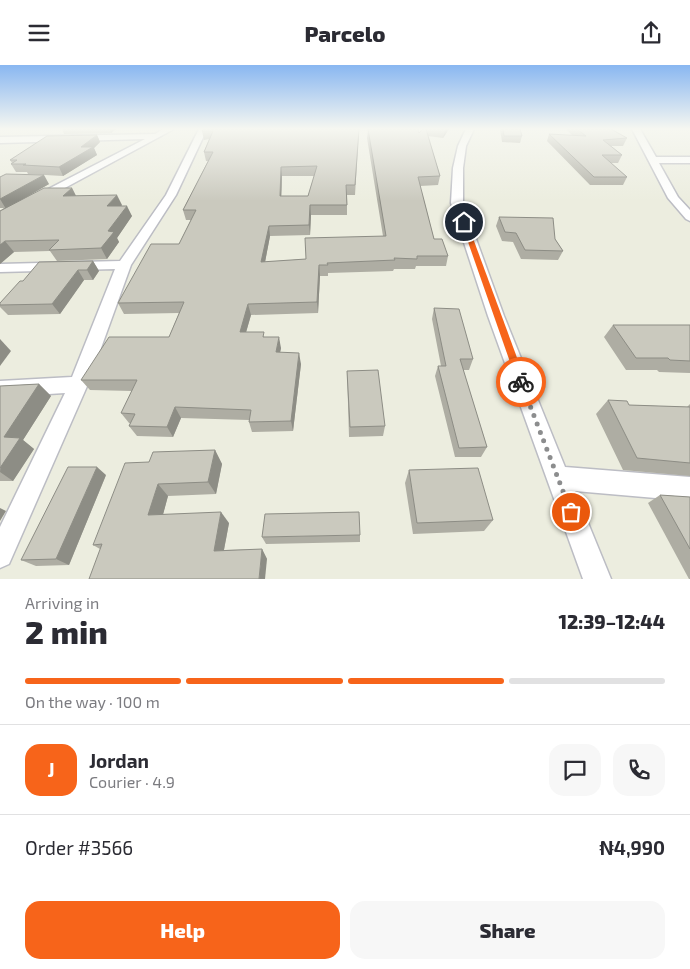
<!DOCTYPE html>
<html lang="en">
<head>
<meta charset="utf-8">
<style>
  :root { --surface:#fff; --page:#f7f7f7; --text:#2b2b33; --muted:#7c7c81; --line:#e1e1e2; --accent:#f7641a }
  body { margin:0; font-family:"Exo 2",sans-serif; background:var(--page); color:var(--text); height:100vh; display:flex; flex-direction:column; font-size:19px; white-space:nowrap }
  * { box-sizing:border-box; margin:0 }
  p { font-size:16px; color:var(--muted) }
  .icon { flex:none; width:28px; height:28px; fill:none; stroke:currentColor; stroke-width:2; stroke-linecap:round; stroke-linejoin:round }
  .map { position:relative; height:514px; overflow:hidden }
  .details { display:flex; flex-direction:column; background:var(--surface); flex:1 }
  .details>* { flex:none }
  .pin { position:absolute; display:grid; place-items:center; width:42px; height:42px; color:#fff; margin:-21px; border:2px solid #fff; border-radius:50%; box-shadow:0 1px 5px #0007 }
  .courier { position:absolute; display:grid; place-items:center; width:50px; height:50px; margin:-25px; border:4px solid #f7641a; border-radius:50%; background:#fff; color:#222; box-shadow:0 1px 6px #0007 }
  .head em { font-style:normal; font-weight:800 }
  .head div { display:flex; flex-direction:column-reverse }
  .head { display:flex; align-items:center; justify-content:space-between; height:85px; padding:0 25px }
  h1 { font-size:32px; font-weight:800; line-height:38px }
  .bar { display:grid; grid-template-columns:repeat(4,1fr); gap:8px 5px; align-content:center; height:60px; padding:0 25px }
  .bar i { height:6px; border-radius:4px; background:var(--line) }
  .bar .on { background:var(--accent) }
  .bar p { grid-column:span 4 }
  .line { display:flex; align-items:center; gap:12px; padding:0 25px; border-top:1px solid var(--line) }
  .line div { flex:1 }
  .round { display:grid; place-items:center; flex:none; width:52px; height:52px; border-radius:15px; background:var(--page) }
  .cta { display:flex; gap:10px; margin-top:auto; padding:10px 25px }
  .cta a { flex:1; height:58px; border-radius:15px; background:var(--accent); color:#fff; font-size:20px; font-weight:800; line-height:58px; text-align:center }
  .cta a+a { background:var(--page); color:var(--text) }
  header { display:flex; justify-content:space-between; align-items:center; height:65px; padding:0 25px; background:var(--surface); font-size:22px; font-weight:800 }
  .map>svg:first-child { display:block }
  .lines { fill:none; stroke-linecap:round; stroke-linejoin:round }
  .street-casing { stroke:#bcbdc4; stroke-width:3 }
  .street { fill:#fff; fill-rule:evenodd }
  .wall { fill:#aeada3; fill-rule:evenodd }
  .shaded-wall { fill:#8d8d85 }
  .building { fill:#cac9be; stroke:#8d8d85; fill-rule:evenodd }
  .route { fill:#f7641a }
  .done { stroke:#8c8d8e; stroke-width:5; stroke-dasharray:0 9 }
</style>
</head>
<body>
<header><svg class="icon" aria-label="menu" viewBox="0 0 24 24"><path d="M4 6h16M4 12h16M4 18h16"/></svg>Parcelo<svg class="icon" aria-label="share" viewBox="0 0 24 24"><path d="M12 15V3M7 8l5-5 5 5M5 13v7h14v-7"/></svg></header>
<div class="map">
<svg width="690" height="514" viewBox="0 0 690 514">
  <rect width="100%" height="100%" fill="#eceddf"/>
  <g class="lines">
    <defs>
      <g id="street">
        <polygon points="163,64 174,64 0,158 0,149 145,74 0,78 0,72 155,69"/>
        <polygon points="199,64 207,64 176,130 131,200 88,319 9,499 0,503 0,462 65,328 0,332 0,316 72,312 115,204 0,207 0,199 120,196 166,130"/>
        <polygon points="466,64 474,64 466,81 463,103 463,138 504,251 565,402 690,412 690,436 575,426 611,514 583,514 488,251 451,138 453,103 458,81"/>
        <polygon points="632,64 640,64 656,92 690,92 690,98 659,98 678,132 690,145 690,156 686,154 668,133"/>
      </g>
    </defs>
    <!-- street casing -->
    <use href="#street" class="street-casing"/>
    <!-- street -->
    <use href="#street" class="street"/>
  </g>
  <!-- wall -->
  <g class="wall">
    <polygon points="62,64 116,64 111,68 64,69"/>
    <path d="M359,64L355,130H347V150H311L310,170L270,171L265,197L306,194L383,171L367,73L368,64L419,68L423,64H449L443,73L428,71L440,111L438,120L420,121L434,174L448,191L446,201H416L415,204H394L393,206L328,208V211H320L318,248L251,250L246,267L265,272L281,283L280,287L301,299L293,366L252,367L249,357V355L181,353L173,372L137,371L129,361L130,358H129L121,348L132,326L90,325L81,315L169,272L179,248L124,249L118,238L179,179L191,155H186L183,145L208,96H206L204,87L209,74L204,75L202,66ZM282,111H314L308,131H281Z"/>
    <polygon points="500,64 520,64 522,71 520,78 502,77"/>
    <polygon points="566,64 611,64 627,73 623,81 611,81 622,90 618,98 611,98 627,112 623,120 590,120 547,76 549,69 573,71"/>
    <polygon points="97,70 100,77 94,83 97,90 63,111 28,109 27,107 16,107 11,99 12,98 10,95"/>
    <polygon points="0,112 49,119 28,131 72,123 76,131 122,140 121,141 132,151 117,173 119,177 107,194 57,196 50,186 14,187 0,199 0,146 4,143 0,143"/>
    <polygon points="499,152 555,174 563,186 558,195 521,194 513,177 502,176 496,161"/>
    <polygon points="93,196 99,206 93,215 84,215 60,249 8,250 0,242 0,238 23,216"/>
    <polygon points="434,243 473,294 469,305 463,305 487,382 481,392 455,392 435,311 438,301 441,301 432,254"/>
    <polygon points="613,260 690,260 690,308 659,307 657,305 626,305 604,272"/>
    <polygon points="347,306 385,361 383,371 349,372"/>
    <polygon points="39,319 51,331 23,375 34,384 13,416 0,416 0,321"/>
    <polygon points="608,335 629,340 687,342 690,339 690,411 623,405 596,349"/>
    <polygon points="215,385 222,399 216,429 168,431 163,449 229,458 224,485 262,484 267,494 100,484 93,480 149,397"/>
    <polygon points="409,405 493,455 484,466 413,469 405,418"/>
    <polygon points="106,410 69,500 36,501 21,495"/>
    <polygon points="660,430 690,432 690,514 689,514 648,438"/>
    <polygon points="360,470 360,477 266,479 262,472"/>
  </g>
  <!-- shaded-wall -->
  <g class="shaded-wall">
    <polygon points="110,64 116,64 111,68"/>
    <polygon points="445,64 449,64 443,73 445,65"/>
    <polygon points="97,70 100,77 94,83 97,90 63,111 59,102 81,82"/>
    <polygon points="281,102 282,111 281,141 280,131"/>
    <polygon points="44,110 49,119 6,144 0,134"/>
    <polygon points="72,123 77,133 63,131"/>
    <polygon points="117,130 122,140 112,152 107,141"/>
    <polygon points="310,140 311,150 310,170 309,160"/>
    <polygon points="127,141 132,151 117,173 119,177 107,194 101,183 108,166"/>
    <polygon points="269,161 270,171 263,208 261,197"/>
    <polygon points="5,176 14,187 0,199 0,180"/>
    <polygon points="93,196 99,206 93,215 87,205"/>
    <polygon points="319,200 320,211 318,248 317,237"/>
    <polygon points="78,205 84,215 60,249 52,239"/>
    <polygon points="248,239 251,250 243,278 240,267"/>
    <polygon points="279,272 281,283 278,298 276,287"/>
    <polygon points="0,274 11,286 0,301"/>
    <polygon points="299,288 301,299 293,366 291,356"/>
    <polygon points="39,319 51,331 23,375 34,384 13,416 0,407 4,372"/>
    <polygon points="175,342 181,353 173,372 167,362"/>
    <polygon points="215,385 222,399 216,429 208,417"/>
    <polygon points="97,402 106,410 69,500 56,494"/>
    <polygon points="158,419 168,431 160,461 148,450"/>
    <polygon points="0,443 6,446 0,456"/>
    <polygon points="221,447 229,458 222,495 214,486"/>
    <polygon points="262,484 267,494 265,514 259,514"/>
  </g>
  <!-- building -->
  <g class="building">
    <path d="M203,64H359L355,120H346L347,140H310L309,160L269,161L261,197L306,194L305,173L386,171L368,64H418L419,68L423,64H426L440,111L418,112L434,174H442L448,191H417V194L394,193L395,195L327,198L328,200H319L317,237L248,239L240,267H264L263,272H279L276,287L299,288L291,356L249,357L251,345L175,342L167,362L129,361L135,349L121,348L137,315H81L109,272H169L184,237L118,238L151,179H179L196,145H183L213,87H204L213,66H202ZM317,101L308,131H280L281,102Z"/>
    <polygon points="503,64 520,64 522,71 504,71"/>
    <polygon points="577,64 611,64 627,73 603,75 622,90 602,90 627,112 594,112 549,69 586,71"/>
    <polygon points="97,70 81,82 93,82 59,102 23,100 26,99 11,99 17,95 10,95 47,71"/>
    <polygon points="6,109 44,110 0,134 0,112"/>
    <polygon points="44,123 72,123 63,131 117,130 107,141 127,141 108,166 114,167 101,183 49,185 59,175 5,176 0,180 0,146"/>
    <polygon points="499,152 553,153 555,174 563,186 525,185 516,168 505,167"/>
    <polygon points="93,196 87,205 78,205 52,239 0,240 0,238 20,216 23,216 39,197"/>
    <polygon points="434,243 459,244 473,294 460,294 487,382 459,383 438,301 446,301"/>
    <polygon points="613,260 690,260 690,296 670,295 668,293 636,293"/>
    <polygon points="378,305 385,361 350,362 347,306"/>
    <polygon points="39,319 4,372 20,373 0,403 0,321"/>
    <polygon points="608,335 627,336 629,340 690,342 690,398 637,393"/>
    <polygon points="215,385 208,417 158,419 148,450 221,447 214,486 262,484 259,514 89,514 102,479 93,480 125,398 149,397 153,387"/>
    <polygon points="68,402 97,402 56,494 21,495"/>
    <polygon points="478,403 493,455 417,458 409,405"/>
    <polygon points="660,430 690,432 690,484"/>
    <polygon points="359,447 360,470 262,472 265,449"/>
  </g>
  <!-- sky -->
  <linearGradient id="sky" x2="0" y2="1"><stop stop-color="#89b7f1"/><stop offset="0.47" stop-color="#f6f7f1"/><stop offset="1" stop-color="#f6f7f1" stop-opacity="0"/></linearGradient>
  <rect width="690" height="136" fill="url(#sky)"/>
  <!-- route -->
  <polygon class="route" points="464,155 467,157 526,317 525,320 521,321 517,317 461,157"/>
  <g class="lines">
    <!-- done -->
    <polyline class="done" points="521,317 571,447"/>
  </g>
</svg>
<div class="pin" style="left:571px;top:447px;background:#ea580c"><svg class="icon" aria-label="bag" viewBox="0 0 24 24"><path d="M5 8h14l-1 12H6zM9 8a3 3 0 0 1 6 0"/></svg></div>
<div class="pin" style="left:464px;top:157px;background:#1f2937"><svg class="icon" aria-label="home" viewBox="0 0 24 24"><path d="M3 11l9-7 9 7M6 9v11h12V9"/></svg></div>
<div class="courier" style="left:521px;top:317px"><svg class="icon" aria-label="bike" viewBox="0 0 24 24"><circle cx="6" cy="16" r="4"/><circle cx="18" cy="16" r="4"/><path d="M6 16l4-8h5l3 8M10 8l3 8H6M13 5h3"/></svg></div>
</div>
<section class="details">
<div class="head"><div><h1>2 min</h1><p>Arriving in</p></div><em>12:39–12:44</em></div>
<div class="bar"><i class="on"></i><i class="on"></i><i class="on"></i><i></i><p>On the way · 100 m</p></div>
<div class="line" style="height:90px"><b class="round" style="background:var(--accent);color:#fff">J</b><div><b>Jordan</b><p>Courier · 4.9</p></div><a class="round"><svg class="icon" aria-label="chat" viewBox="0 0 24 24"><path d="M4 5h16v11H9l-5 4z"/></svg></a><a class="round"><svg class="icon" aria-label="phone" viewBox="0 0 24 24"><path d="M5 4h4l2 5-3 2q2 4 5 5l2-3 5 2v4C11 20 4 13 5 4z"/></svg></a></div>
<div class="line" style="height:65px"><div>Order #3566</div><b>₦4,990</b></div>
<div class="cta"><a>Help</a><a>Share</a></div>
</section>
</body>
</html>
